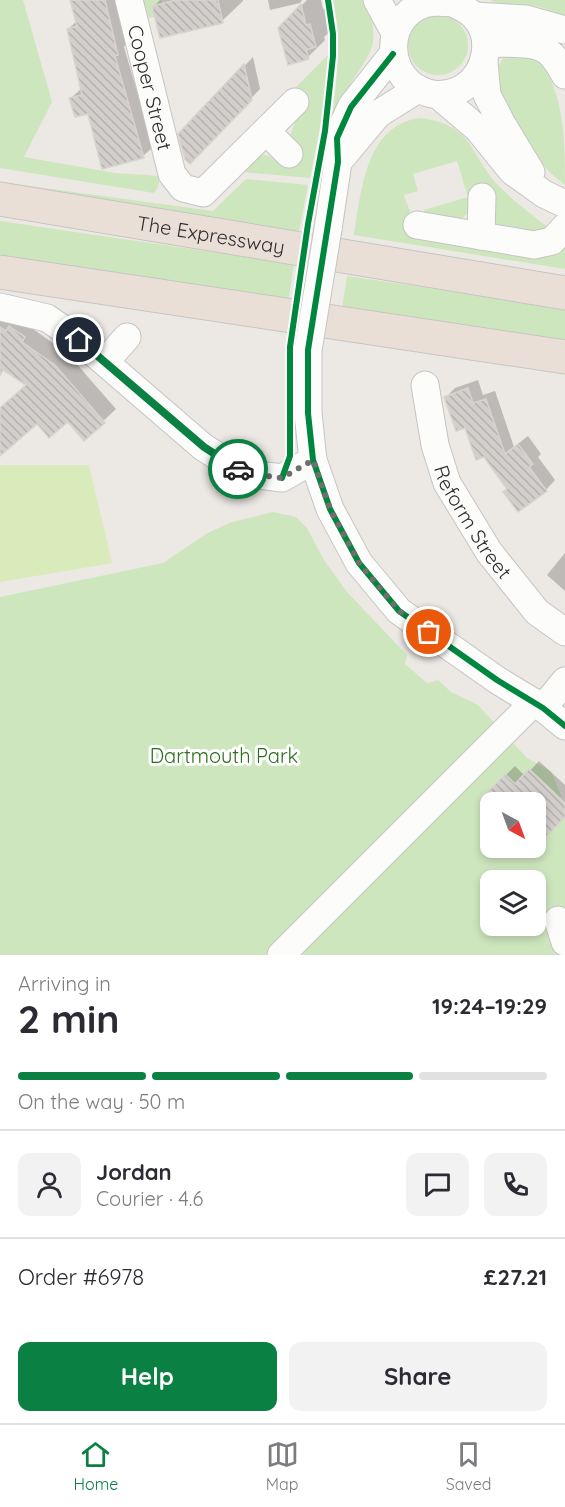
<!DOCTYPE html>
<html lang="en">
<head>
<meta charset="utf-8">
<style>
  :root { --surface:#fff; --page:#f2f2f3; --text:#2b2b33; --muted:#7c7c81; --line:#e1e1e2; --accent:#0b8043 }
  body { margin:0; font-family:Quicksand,sans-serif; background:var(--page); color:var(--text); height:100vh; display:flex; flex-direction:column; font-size:22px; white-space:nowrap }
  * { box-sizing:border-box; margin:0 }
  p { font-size:20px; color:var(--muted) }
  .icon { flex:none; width:33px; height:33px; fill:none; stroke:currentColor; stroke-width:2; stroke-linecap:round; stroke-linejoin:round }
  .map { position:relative; height:955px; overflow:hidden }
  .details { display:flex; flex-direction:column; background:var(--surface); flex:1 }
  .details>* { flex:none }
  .needle { width:39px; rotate:139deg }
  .controls { position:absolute; left:480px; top:792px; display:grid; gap:12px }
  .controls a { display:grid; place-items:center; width:66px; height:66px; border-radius:12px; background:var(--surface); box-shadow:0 3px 9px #0003; font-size:30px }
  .pin { position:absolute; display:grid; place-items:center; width:51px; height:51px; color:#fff; margin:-26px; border:3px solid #fff; border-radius:50%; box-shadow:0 2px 6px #0007 }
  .courier { position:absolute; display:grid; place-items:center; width:60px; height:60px; margin:-30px; border:4px solid #0b8043; border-radius:50%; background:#fff; color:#222; box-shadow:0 2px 8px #0007 }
  .overview em { font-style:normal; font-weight:700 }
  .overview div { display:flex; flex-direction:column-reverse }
  .overview { display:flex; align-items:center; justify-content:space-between; height:102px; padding:0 18px }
  h1 { font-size:39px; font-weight:700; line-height:45px }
  .bar { display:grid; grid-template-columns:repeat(4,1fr); gap:9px 6px; align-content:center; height:72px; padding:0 18px }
  .bar i { height:8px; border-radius:4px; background:var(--line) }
  .bar .on { background:var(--accent) }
  .bar p { grid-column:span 4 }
  .line { display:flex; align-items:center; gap:15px; padding:0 18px; border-top:2px solid var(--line) }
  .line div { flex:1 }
  .round { display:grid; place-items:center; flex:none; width:63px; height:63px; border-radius:12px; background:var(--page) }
  .button { display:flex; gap:12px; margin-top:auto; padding:12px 18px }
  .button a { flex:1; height:69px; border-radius:12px; background:var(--accent); color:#fff; font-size:24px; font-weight:700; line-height:69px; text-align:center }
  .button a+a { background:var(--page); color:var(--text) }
  .tabs { display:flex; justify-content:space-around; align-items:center; height:84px; border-top:2px solid var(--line); background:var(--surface); font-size:16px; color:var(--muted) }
  .tabs a { display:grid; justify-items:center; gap:3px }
  .tabs .on { color:var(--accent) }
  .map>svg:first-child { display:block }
  .green { fill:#cee6be; fill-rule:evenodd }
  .pitch { fill:#d9eabb }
  .shadow { fill:#0003 }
  .building { fill:url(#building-back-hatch); stroke:#d7d4d0; stroke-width:1.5 }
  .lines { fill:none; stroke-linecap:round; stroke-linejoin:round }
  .minor-casing { stroke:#c5c4c5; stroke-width:29 }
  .highway-casing { stroke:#c6c5c4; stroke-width:35 }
  .minor { stroke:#fcfcfb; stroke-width:27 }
  .highway { stroke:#eadfd6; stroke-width:33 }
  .minor-bridge-casing { stroke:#c5c4c5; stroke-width:29; stroke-linecap:butt }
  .minor-bridge { stroke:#fcfcfb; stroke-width:27 }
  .cycleway-casing { stroke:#fff; stroke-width:10 }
  .cycleway { stroke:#00873e; stroke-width:6 }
  .done { stroke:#706f6e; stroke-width:6; stroke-dasharray:0 10.8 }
  .route { stroke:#0b8043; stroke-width:8 }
  .labels { text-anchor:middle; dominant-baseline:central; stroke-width:6; stroke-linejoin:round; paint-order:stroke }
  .street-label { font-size:20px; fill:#2e2e2e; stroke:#fff }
  .park-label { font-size:20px; fill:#2c6e1b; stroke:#fff }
</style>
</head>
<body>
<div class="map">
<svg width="565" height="955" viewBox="0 0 565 955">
  <defs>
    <pattern id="building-back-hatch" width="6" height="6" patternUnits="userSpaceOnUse" patternTransform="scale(1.5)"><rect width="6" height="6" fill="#d1cecb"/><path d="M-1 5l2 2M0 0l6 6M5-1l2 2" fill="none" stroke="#b4b1af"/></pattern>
  </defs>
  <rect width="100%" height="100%" fill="#ece8e4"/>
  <!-- green -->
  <g class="green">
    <polygon points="0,0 23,0 52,102 24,157 115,173 160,176 158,187 154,193 0,168"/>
    <polygon points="143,0 161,0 162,3 152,6 155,17 149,18"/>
    <path d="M333,0H366C383,50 369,51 346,92C340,103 336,115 331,127C336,84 343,43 333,0Z"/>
    <path d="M490,0H565V18C554,11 541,6 528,5C515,5 503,6 490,0Z"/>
    <circle cx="438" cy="45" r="30"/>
    <path d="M328,55L321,122L310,178L243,172C260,154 263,148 283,167L300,151L290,141C291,125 298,117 309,106L293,90Z"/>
    <path d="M531,55C565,81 565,141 565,185C558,179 550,173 544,166C526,145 501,102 493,76L503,58Z"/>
    <path d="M421,118C475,126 468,153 498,185C513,201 531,214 548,227L544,233L500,228L493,221L469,212L458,222L426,219L424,210L468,197L457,161L413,174L418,191L404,195L412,217L552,254L565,248V269L354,235C361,193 365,124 421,118Z"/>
    <polygon points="246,179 308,185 298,236 0,191 0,182 213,211"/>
    <polygon points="0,221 294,264 288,303 0,259"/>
    <polygon points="347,276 565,308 565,346 341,315"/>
    <path d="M273,512L296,517L307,528L324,560L347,592L407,655L405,664L427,683L438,680L451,692L478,705L527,758L551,771L565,805V955H0V597L163,563L206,534L229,523ZM490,802H536V848H490ZM490,880H536V926H490Z"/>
  </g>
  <!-- pitch -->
  <polygon class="pitch" points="0,465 89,465 112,563 0,582"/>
  <!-- shadow -->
  <g class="shadow">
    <polygon points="72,0 116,0 126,44 124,47 153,147 143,156 71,98 82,88 68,29 77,21"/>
    <polygon points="160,0 243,0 243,1 222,21 154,6"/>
    <polygon points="268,0 302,0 300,3 270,10"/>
    <polygon points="307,0 321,0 323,9 327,7 333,29 324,37 325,40 308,57 279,29"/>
    <polygon points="253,57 260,89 190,162 180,134"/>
    <polygon points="0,310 36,324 33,329 67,353 116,409 84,439 68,420 37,422 0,454 0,408 27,385 0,367"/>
    <polygon points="478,380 483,395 495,391 514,447 528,436 541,454 538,457 555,480 546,490 508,489 446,397 455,388"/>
    <polygon points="565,553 565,591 547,575"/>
    <polygon points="539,761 565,785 565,815 538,842 536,839 536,802 498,802 488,793 515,766 525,776"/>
  </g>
  <!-- building -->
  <g class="building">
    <polygon points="70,0 105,0 118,55 115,56 144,158 102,169 88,114 75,117 69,98 82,95 67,29 77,26"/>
    <polygon points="176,0 218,0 223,23 160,38 152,6"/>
    <polygon points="301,4 306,25 310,24 316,47 306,50 309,59 288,65 278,28"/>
    <polygon points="244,64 252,100 190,164 185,159 178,134"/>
    <polygon points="9,326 25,337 22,342 55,365 105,423 84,441 68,422 49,438 37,424 0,456 0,408 26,385 3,370 0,375 0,327 6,331"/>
    <polygon points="468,388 473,403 486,399 505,454 518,444 533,464 529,467 547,491 518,512 503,492 507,489 484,457 476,460 465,428 456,431 444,397"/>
    <polygon points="529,769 565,803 565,817 536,847 536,802 478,802 505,774 515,784"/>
  </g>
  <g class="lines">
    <defs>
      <g id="minor">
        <path id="s1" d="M129,0L172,174L183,188L203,193L295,102"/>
        <polyline points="377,0 395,33"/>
        <path d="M447,0C456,5 466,8 474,16C494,37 487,73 463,88C453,94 439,96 428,93C385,81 381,19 424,4C433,1 442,2 452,3"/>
        <polyline points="474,16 526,19 565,30"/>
        <path d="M486,43C501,44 531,41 544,49C554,54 560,67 565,75"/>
        <polyline points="484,62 487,95 502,124 531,172"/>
        <polyline points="438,95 478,129 512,171 544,194 565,204"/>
        <polyline points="266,131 289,154"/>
        <polyline points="338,162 378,114 418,89"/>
        <polyline points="417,225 534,245 552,241 565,227"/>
        <polyline points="328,229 338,162 337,138 351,107 393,54"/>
        <polyline points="481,236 482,197"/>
        <polyline points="0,307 47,318 79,340 203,447 244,473 282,478 313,460"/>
        <polyline points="308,350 308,413 313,460 330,509 359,563 399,611 497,680 543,708 565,726"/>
        <polyline points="105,362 127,337"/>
        <path id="s2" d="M425,385L435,445L447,483L489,552L537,612L565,632"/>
        <polyline points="543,708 565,681"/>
        <polyline points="558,920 565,942"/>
        <polyline points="281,955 534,702"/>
      </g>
      <g id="highway">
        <path id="s3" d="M0,199L565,293"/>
        <polyline points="0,272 565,357"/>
      </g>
    </defs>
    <!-- minor casing -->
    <use href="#minor" class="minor-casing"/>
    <!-- highway casing -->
    <use href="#highway" class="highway-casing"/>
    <!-- minor -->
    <use href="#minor" class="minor"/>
    <!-- highway -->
    <use href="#highway" class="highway"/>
    <defs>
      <polyline id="minor-bridge" points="308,350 328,229"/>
    </defs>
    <!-- minor-bridge casing -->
    <use href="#minor-bridge" class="minor-bridge-casing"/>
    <!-- minor-bridge -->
    <use href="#minor-bridge" class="minor-bridge"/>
    <defs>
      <g id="cycleway">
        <polyline points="393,54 351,107 337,138 338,162 308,350 308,413 313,460 330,509 359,563 399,611 497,680 543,708 565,726"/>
        <polyline points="282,478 290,456 290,347 308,224 325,131 333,56 333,34 328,0"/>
      </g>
    </defs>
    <!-- cycleway casing -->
    <use href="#cycleway" class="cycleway-casing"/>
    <!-- cycleway -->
    <use href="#cycleway" class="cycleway"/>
  </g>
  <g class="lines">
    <!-- done -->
    <polyline class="done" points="238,469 244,473 282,478 313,460 330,509 359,563 399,611 429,632"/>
    <!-- route -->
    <polyline class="route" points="79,340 204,447 238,469"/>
  </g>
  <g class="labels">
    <!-- street labels -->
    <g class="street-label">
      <text stroke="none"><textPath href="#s1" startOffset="90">Cooper Street</textPath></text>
      <text stroke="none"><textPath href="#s3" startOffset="214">The Expressway</textPath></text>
      <text stroke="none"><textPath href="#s2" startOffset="147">Reform Street</textPath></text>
    </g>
    <!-- park labels -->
    <g class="park-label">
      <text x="224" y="755">Dartmouth Park</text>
    </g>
  </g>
</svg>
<div class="controls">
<a><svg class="needle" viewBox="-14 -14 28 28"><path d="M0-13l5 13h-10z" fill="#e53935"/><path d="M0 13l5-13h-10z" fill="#7c7c81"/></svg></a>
<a><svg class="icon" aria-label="layers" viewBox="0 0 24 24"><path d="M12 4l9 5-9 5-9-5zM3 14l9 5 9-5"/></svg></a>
</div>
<div class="pin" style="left:429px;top:632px;background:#ea580c"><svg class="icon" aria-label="bag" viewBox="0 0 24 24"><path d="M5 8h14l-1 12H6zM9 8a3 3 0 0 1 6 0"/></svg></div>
<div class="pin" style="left:79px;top:340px;background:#1f2937"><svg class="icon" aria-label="home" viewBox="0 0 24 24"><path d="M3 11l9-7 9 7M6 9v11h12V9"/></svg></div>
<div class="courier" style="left:238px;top:469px"><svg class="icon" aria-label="car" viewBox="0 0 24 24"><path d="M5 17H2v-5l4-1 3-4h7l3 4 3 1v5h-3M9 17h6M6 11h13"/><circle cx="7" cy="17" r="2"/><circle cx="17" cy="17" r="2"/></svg></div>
</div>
<section class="details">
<div class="overview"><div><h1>2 min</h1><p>Arriving in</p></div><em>19:24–19:29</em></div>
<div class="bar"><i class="on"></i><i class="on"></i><i class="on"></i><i></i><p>On the way · 50 m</p></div>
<div class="line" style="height:108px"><a class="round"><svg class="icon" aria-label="person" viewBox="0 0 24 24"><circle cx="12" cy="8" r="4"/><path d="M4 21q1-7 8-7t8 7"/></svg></a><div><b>Jordan</b><p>Courier · 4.6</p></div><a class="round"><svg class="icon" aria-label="chat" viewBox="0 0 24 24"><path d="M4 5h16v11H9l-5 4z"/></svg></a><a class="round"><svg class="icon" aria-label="phone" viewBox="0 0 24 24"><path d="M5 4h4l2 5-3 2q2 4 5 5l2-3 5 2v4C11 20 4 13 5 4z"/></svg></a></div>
<div class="line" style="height:78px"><div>Order #6978</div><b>£27.21</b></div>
<div class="button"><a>Help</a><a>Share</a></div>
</section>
<nav class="tabs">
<a class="on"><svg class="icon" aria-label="home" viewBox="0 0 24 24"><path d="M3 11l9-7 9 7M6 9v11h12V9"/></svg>Home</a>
<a><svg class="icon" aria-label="map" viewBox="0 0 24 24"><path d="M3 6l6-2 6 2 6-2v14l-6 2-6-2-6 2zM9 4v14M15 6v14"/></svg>Map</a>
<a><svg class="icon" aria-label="saved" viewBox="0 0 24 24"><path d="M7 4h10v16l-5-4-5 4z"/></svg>Saved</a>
</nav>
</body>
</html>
